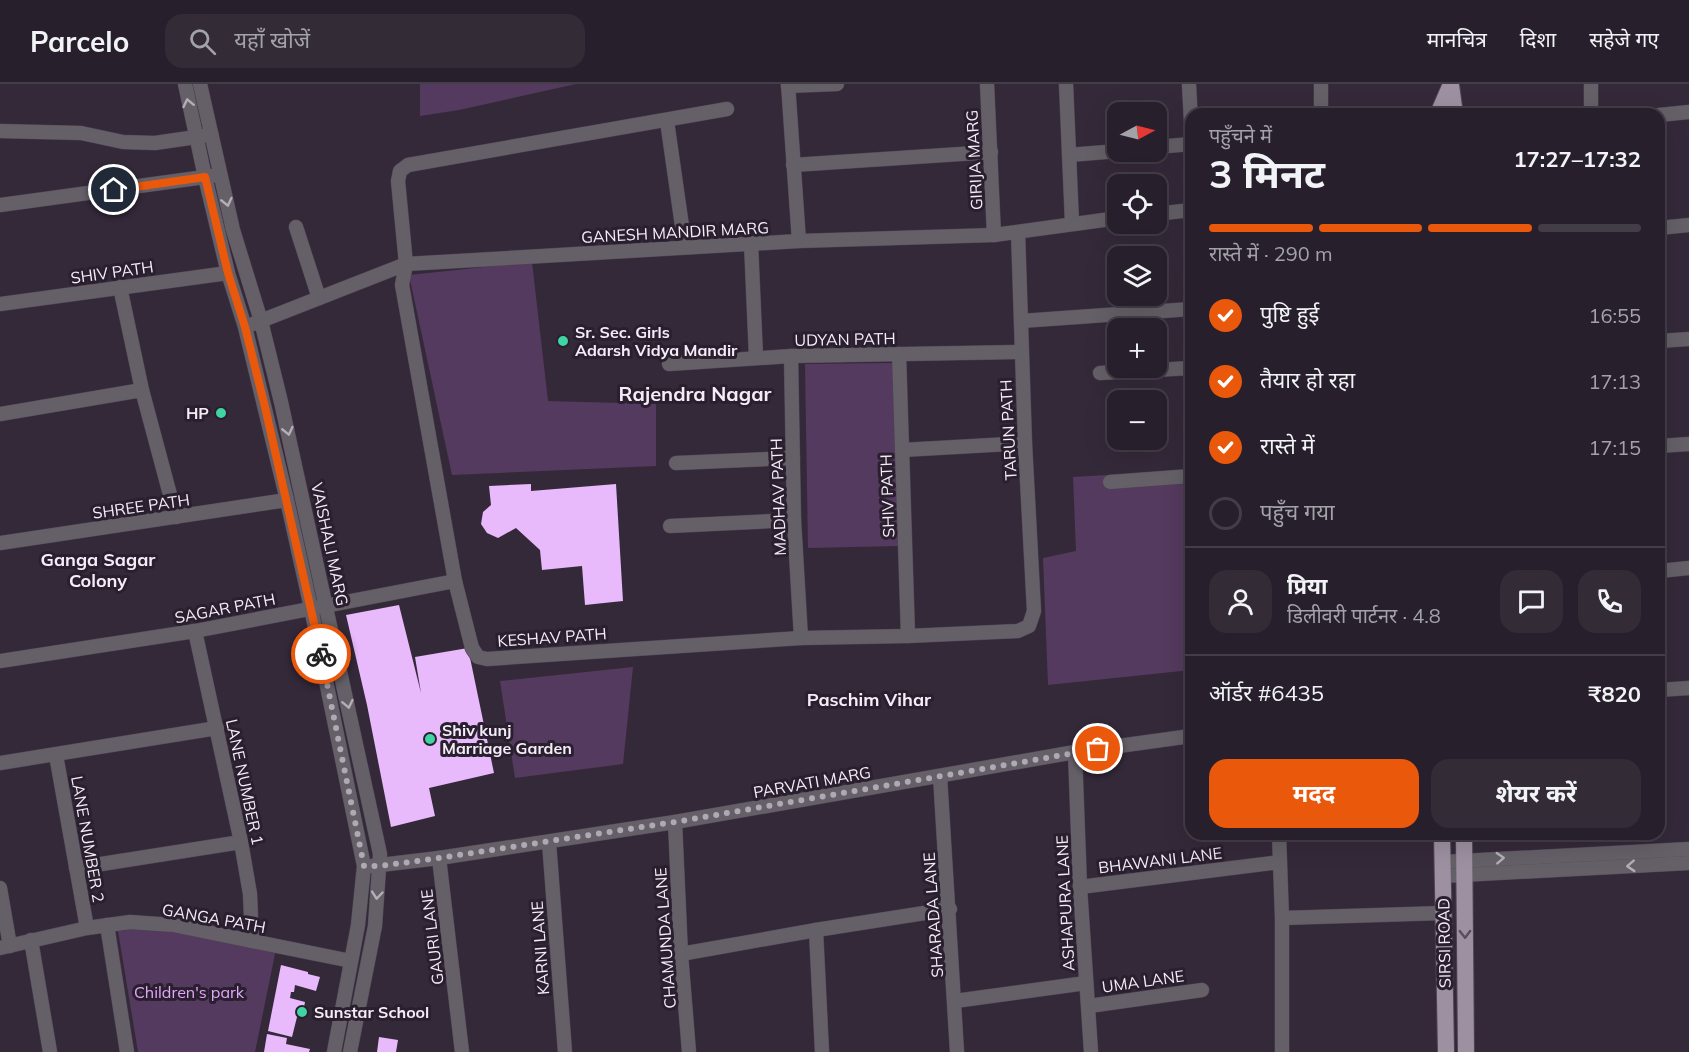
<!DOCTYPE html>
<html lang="hi">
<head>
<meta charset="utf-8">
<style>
  :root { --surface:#271f2b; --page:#332c37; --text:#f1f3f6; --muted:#a4a2a9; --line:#433d47; --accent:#ea580c }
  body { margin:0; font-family:Mulish,"Noto Sans Devanagari",sans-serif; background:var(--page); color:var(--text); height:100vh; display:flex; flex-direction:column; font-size:22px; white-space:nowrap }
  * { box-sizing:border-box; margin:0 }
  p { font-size:20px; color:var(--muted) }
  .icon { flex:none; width:33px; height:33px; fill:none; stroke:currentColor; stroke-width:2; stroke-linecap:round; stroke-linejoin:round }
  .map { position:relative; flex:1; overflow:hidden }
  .sheet { position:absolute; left:1185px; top:24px; width:480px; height:732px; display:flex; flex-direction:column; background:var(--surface); border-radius:18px; box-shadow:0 6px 24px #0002,0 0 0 2px var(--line) }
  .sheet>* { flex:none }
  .needle { width:39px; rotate:83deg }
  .controls { position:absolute; left:1107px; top:18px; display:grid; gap:12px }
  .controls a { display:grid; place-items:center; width:60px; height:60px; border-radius:12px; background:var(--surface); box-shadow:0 6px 24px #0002,0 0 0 2px var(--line); font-size:30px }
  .pin { position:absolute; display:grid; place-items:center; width:51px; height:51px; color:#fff; margin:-26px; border:3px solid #fff; border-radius:50%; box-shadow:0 2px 6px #0007 }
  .courier { position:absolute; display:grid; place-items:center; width:60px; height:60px; margin:-30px; border:4px solid #ea580c; border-radius:50%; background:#fff; color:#222; box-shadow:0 2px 8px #0007 }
  .head em { font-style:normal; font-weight:700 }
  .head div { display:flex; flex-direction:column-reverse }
  .head { display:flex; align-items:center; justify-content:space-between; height:102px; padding:0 24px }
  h1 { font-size:39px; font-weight:700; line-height:45px }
  .bar { display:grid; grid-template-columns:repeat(4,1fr); gap:9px 6px; align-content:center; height:72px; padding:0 24px }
  .bar i { height:8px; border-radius:4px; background:var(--line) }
  .bar .active { background:var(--accent) }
  .bar p { grid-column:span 4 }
  .line { display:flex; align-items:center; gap:15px; padding:0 24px; border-top:2px solid var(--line) }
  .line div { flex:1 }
  .round { display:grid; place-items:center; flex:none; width:63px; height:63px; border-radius:18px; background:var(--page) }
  ol { padding:0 24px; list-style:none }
  li { display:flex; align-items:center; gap:18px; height:66px }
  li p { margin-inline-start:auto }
  li .icon { padding:6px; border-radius:50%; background:var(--accent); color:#fff; stroke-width:4 }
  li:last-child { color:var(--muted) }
  li i { width:33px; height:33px; border:3px solid var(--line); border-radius:50% }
  .primary-button { display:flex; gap:12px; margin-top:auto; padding:12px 24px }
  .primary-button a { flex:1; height:69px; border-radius:18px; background:var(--accent); color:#fff; font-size:24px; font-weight:700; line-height:69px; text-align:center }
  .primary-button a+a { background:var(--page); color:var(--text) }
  header { display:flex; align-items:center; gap:36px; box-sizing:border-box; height:84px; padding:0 30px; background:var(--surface); border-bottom:2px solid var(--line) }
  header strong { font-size:28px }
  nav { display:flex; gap:33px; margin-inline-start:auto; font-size:21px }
  .search { width:420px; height:54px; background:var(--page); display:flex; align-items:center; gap:15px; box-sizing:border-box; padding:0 21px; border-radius:18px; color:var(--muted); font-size:22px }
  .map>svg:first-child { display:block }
  .green { fill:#543a5e }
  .building { fill:#e8b9fb }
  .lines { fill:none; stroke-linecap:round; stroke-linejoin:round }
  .minor-casing { stroke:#4f4454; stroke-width:15 }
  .major-casing { stroke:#4f4454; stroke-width:18 }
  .minor { stroke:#656068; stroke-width:14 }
  .major { stroke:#9c90a1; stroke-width:16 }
  .oneway { stroke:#b4aeb7 }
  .oneway2 { stroke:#584c5d }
  .done { stroke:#b1a8b5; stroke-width:6; stroke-dasharray:0 10.8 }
  .route { stroke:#ea580c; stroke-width:8 }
  .poi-dot { fill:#3fd4a2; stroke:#2a1f2f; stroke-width:2 }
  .labels { text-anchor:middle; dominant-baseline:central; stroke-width:6; stroke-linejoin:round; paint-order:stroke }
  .street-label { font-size:16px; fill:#f4edf8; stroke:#2a1f2f }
  .poi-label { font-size:16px; font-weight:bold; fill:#f4edf8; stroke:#2a1f2f; text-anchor:start }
  .park-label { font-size:16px; fill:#e4a7fc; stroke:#2a1f2f }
  .neighbourhood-label { font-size:18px; font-weight:bold; fill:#f4edf8; stroke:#2a1f2f }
  .quarter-label { font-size:20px; font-weight:bold; fill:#f4edf8; stroke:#2a1f2f }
</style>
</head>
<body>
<header>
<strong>Parcelo</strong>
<div class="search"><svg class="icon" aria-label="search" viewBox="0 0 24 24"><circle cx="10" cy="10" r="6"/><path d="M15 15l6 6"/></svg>यहाँ खोजें</div>
<nav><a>मानचित्र</a><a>दिशा</a><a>सहेजे गए</a></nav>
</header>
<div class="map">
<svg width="1689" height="968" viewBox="0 0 1689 968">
  <rect width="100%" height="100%" fill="#342939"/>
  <!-- green -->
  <g class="green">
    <polygon points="420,0 576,0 459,26 420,32"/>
    <polygon points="532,178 548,317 656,320 656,382 452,391 409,191"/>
    <polygon points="894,279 899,462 808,464 805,280"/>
    <polygon points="1191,386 1191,586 1048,601 1043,474 1076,467 1073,393"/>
    <polygon points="633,583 623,680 515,694 500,597"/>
    <polygon points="162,842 276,865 255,968 138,968 118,847"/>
  </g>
  <!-- building -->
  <g class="building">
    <polygon points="531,400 531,407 616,400 623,517 585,521 582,482 542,486 540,466 516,444 498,454 487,449 481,440 483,428 491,421 489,402"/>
    <polygon points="399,521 421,609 415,573 468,564 494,689 429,704 435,732 391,743 367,621 346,531"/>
    <polygon points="281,881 308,888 308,890 320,893 316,907 295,901 294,908 291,908 290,914 305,918 302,934 297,933 292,953 268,947"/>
    <polygon points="267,950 287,954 286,960 310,965 309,968 264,968"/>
    <polygon points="379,953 398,956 396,968 377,968"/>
  </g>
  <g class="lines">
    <defs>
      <g id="minor">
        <polyline points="185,0 205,93 228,189 245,243 287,416 311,524 364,782 358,841 334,968"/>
        <polyline points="200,0 233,146 261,237 281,318 380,770 375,842 350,968"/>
        <polyline points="788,0 799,157"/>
        <polyline points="987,0 994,151"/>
        <polyline points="1066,0 1072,139"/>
        <polyline points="1189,0 1191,39"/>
        <polyline points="1321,0 1321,30"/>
        <polyline points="1591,0 1591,30"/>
        <polyline points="788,2 837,0"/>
        <polyline points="727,25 408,81 400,87 398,97 406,180 402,201 455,497 472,564 478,573 487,575 801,554 908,552 1018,547 1029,542 1034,527 1025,359 1018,148"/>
        <polyline points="1659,31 1689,28"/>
        <polyline points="667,37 685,163"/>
        <polyline points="0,47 81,49 123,58 155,59 203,52"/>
        <polyline points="1156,63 1191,60"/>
        <polyline points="1069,71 1118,67"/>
        <polyline points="793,81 991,68"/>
        <polyline points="0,121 212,92"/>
        <polyline points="1156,130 1191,126"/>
        <polyline points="296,143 319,214"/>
        <polyline points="1659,144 1689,141"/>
        <polyline points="751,159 756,273"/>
        <polyline points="120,203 142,306 176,433"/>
        <polyline points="0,220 228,189"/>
        <polyline points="1021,237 1191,225"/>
        <polyline points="253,240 406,180 799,157 994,151 1118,134"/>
        <polyline points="1659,257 1689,255"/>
        <polyline points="899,270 908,552"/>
        <polyline points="791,272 794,436 801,554"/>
        <polyline points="669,280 791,272 1021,268"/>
        <polyline points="1100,289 1191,284"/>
        <polyline points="0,330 142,306"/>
        <polyline points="1659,362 1689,360"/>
        <polyline points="902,366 1025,359"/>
        <polyline points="676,379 793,374"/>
        <polyline points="1110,398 1191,392"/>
        <polyline points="670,442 794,436"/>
        <polyline points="0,459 287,416"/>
        <polyline points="1659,487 1689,484"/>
        <polyline points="195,547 241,758 250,810 252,857"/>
        <polyline points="0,577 195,547 455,497"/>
        <polyline points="1659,606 1689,604"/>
        <polyline points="1075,668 1080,803 1091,968"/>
        <polyline points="56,671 87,844"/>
        <polyline points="0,679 217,644"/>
        <polyline points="940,692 957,968"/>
        <polyline points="675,738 681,870 689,968"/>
        <polyline points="1279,750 1282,834 1282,968"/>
        <polyline points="549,758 565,968"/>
        <polyline points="439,774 675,738 1075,668 1191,652"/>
        <polyline points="1442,778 1689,765"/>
        <polyline points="372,782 439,774 462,968"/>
        <polyline points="76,784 241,758"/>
        <polyline points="1443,792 1689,779"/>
        <polyline points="1080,803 1280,778"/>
        <polyline points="0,804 10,862"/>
        <polyline points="1282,834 1443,829"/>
        <polyline points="107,841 127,968"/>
        <polyline points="816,846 822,968"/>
        <polyline points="31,856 50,968"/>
        <polyline points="0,864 87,844 130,838 173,841 351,877"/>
        <polyline points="681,870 816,846 950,825"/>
        <polyline points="955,917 1086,899"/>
        <polyline points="1089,922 1202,906"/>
      </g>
      <g id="major">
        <polyline points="1451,1 1455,30"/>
        <polyline points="1438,30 1451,0"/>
        <polyline points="1442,750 1446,968"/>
        <polyline points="1464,750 1466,968"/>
      </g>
    </defs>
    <!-- minor casing -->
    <use href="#minor" class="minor-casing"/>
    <!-- major casing -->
    <use href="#major" class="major-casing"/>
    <!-- minor -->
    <use href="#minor" class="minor"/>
    <!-- major -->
    <use href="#major" class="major"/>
  </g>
  <!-- one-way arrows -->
  <defs><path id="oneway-chevron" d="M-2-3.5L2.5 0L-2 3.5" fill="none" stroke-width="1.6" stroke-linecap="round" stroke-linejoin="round" transform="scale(1.5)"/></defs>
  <g class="oneway">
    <use href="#oneway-chevron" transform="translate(188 19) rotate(-102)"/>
    <use href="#oneway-chevron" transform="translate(227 118) rotate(77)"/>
    <use href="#oneway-chevron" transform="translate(288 347) rotate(77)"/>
    <use href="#oneway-chevron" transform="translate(348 620) rotate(78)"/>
    <use href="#oneway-chevron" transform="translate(1500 774) rotate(-3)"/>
    <use href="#oneway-chevron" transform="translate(1631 782) rotate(177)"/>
    <use href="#oneway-chevron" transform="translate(377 811) rotate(95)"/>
  </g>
  <use class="oneway2" href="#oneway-chevron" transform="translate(1465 850) rotate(89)"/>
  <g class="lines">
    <!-- done -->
    <polyline class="done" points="321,570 364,782 380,782 439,774 675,738 1098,665"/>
    <!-- route -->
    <polyline class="route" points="114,106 205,93 228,189 245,243 265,323 321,570"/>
  </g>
  <!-- markers -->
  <g class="poi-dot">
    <circle cx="563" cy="257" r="6"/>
    <circle cx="221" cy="329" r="6"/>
    <circle cx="430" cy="655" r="6"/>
    <circle cx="302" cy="928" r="6"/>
  </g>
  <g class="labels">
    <!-- street labels -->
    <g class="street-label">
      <text transform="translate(974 76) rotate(-93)">GIRIJA MARG</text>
      <text transform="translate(675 148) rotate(-3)">GANESH MANDIR MARG</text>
      <text transform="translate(112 188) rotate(-8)">SHIV PATH</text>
      <text transform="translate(845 255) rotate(-1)">UDYAN PATH</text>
      <text transform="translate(1008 346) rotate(-93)">TARUN PATH</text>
      <text transform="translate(887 412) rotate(-92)">SHIV PATH</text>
      <text transform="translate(778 413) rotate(-92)">MADHAV PATH</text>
      <text transform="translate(141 422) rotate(-8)">SHREE PATH</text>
      <text transform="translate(330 460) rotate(78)">VAISHALI MARG</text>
      <text transform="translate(225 524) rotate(-11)">SAGAR PATH</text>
      <text transform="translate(552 553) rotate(-4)">KESHAV PATH</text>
      <text transform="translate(245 698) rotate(78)">LANE NUMBER 1</text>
      <text transform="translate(812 698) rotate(-10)">PARVATI MARG</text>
      <text transform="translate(88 755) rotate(80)">LANE NUMBER 2</text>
      <text transform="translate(1160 776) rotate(-7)">BHAWANI LANE</text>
      <text transform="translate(1065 819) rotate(-93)">ASHAPURA LANE</text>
      <text transform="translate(933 831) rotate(-94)">SHARADA LANE</text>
      <text transform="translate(214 834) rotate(10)">GANGA PATH</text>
      <text transform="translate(432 853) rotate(-97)">GAURI LANE</text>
      <text transform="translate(665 854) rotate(-94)">CHAMUNDA LANE</text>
      <text transform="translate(1444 859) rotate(-91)">SIRSI ROAD</text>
      <text transform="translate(540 864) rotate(-94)">KARNI LANE</text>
      <text transform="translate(1143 897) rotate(-8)">UMA LANE</text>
    </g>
    <!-- poi labels -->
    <g class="poi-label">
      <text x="575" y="248">Sr. Sec. Girls<tspan x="575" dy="18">Adarsh Vidya Mandir</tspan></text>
      <text x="209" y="329" text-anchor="end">HP</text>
      <text x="442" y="646">Shiv kunj<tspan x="442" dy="18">Marriage Garden</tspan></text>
      <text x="314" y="928">Sunstar School</text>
    </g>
    <!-- park labels -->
    <g class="park-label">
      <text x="189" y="908">Children's park</text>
    </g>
    <!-- neighbourhood labels -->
    <g class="neighbourhood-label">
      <text x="98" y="475">Ganga Sagar<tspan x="98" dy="21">Colony</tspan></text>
      <text x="869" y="615">Paschim Vihar</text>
    </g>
    <!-- quarter labels -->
    <g class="quarter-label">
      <text x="695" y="309">Rajendra Nagar</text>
    </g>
  </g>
</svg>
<div class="controls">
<a><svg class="needle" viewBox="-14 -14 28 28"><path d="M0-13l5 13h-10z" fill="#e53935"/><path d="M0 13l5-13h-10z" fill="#a4a2a9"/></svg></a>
<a><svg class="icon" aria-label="locate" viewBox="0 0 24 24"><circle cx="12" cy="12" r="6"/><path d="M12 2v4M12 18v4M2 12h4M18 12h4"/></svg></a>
<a><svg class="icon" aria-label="layers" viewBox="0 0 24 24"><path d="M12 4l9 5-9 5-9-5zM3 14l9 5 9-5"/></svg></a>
<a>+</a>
<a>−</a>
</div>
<div class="pin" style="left:1098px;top:665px;background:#ea580c"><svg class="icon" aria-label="bag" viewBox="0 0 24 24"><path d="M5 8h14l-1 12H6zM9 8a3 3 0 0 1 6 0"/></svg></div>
<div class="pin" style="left:114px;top:106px;background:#1f2937"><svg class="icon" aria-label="home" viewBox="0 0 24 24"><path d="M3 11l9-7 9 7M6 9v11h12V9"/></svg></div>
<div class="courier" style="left:321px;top:570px"><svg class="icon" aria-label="bike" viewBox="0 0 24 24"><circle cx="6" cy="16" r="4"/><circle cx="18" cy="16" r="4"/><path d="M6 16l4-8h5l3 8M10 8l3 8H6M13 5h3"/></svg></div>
<section class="sheet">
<div class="head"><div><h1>3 मिनट</h1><p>पहुँचने में</p></div><em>17:27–17:32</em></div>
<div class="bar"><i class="active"></i><i class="active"></i><i class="active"></i><i></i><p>रास्ते में · 290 m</p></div>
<ol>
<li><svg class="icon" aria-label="check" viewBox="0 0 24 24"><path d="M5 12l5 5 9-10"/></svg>पुष्टि हुई<p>16:55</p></li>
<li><svg class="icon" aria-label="check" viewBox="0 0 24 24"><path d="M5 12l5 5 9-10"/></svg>तैयार हो रहा<p>17:13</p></li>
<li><svg class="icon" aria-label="check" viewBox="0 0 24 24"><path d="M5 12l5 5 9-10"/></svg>रास्ते में<p>17:15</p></li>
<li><i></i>पहुँच गया</li>
</ol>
<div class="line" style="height:108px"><a class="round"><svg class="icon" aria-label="person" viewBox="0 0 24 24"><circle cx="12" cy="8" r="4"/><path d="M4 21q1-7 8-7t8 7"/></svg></a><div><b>प्रिया</b><p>डिलीवरी पार्टनर · 4.8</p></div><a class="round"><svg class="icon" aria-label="chat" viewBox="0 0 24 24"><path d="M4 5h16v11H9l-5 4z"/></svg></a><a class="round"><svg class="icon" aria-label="phone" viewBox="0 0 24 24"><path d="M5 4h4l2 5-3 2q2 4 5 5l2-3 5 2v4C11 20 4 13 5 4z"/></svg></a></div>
<div class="line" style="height:78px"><div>ऑर्डर #6435</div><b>₹820</b></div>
<div class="primary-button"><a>मदद</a><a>शेयर करें</a></div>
</section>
</div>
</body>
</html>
